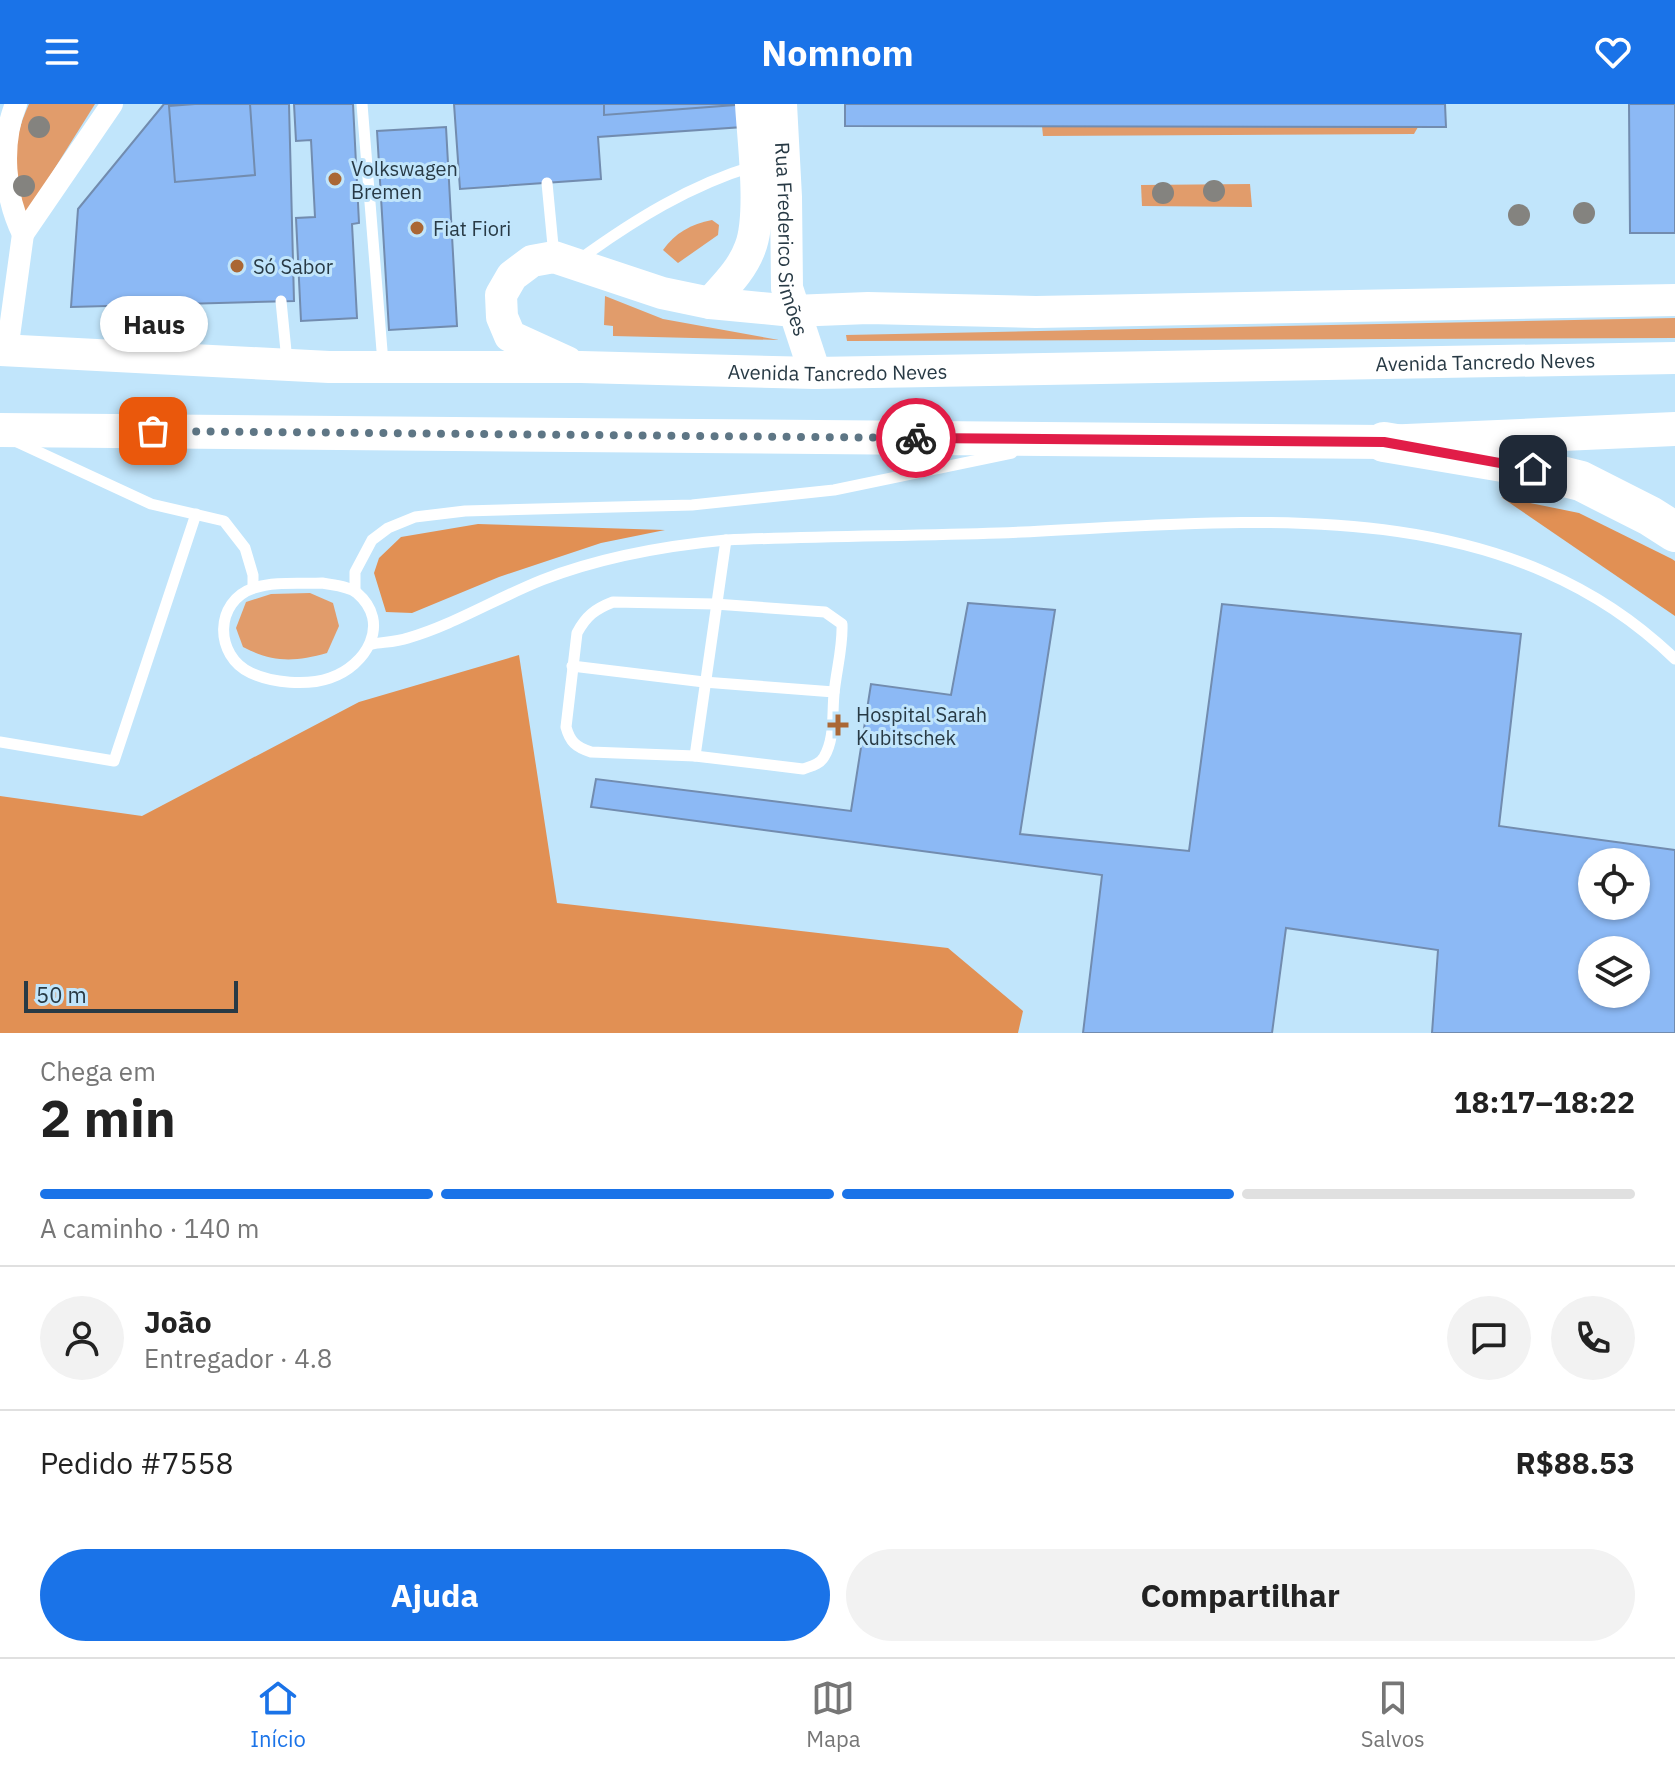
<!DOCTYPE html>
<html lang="pt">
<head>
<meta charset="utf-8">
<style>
  :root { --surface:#fff; --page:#f2f2f2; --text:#222; --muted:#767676; --line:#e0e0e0; --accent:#1a73e8 }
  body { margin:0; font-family:"IBM Plex Sans",sans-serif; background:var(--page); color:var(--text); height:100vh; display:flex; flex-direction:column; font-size:30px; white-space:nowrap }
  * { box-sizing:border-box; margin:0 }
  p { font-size:26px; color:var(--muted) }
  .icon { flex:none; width:44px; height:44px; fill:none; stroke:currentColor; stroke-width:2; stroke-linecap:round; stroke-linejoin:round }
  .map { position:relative; height:929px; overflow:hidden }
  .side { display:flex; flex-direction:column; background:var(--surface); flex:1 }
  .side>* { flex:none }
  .tools { position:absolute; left:1578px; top:744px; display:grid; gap:16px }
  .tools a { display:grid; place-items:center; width:72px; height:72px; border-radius:50%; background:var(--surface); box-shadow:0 2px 6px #0004; font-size:40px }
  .scale { position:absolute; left:24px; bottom:20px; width:214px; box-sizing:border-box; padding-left:8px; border:4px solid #283a45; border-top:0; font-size:22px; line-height:28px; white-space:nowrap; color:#283a45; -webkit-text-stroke:6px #c1e5fb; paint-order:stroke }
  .pin { position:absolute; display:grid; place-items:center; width:68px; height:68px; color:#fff; margin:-34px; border-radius:16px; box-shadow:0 4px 12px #0006 }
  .courier { position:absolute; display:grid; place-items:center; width:80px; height:80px; margin:-40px; border:6px solid #e11d48; border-radius:50%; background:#fff; color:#222; box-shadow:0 2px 10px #0007 }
  .bubble { position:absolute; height:56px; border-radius:28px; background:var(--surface); box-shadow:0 2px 6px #0004; font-size:26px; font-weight:700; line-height:56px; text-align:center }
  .overview em { font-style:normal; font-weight:700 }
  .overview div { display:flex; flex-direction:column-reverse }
  .overview { display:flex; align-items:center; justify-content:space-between; height:136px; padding:0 40px }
  h1 { font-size:52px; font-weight:700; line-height:60px }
  .bar { display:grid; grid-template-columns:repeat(4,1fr); gap:12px 8px; align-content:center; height:96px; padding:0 40px }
  .bar i { height:10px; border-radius:6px; background:var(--line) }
  .bar .active { background:var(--accent) }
  .bar p { grid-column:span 4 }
  .line { display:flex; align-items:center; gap:20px; padding:0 40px; border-top:2px solid var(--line) }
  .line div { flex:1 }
  .round { display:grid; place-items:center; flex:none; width:84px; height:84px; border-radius:42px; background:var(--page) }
  .button { display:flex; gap:16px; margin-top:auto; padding:16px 40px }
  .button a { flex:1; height:92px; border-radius:48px; background:var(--accent); color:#fff; font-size:32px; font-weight:700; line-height:92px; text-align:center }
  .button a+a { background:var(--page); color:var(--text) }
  header { display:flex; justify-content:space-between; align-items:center; height:104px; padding:0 40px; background:var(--accent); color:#fff; font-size:36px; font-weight:700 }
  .tabs { display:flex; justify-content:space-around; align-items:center; height:112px; border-top:2px solid var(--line); background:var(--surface); font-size:22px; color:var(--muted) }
  .tabs a { display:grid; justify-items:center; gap:4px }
  .tabs .active { color:var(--accent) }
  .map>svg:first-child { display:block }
  .green { fill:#e19c6b }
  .forest { fill:#e19054 }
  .building { fill:#8cb9f5; stroke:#728caf; stroke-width:2; fill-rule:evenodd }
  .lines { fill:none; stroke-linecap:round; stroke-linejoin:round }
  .lane { stroke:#fff; stroke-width:11 }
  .street { stroke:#fff; stroke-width:22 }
  .secondary { stroke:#fff; stroke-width:32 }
  .primary { stroke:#fff; stroke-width:34 }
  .highway { stroke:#fff; stroke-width:40 }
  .tree { fill:#84837f }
  .done { stroke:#5e7685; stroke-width:8; stroke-dasharray:0 14.4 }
  .route { stroke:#e11d48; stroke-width:10 }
  .poi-dot { fill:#aa6735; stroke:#c1e5fb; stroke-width:3 }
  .labels { text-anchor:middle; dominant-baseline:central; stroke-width:6; stroke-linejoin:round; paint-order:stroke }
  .poi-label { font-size:20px; fill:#283a45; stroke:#c1e5fb; text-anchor:start }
  .street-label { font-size:20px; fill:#283a45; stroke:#c1e5fb }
</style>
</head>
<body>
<header><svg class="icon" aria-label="menu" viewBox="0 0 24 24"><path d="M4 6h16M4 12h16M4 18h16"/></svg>Nomnom<svg class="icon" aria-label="heart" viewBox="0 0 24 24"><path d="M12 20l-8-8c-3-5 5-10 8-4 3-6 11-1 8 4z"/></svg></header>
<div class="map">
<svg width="1675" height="929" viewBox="0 0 1675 929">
  <rect width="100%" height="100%" fill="#c1e5fb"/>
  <!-- green -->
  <g class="green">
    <path d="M29,0H95L23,115C14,71 9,43 29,0Z"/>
    <polygon points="1042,22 1418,23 1414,30 1043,32"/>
    <polygon points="1250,80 1252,103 1142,102 1141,81"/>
    <path d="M712,116L719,121L718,131L678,159L663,146C675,129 691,120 712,116Z"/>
    <polygon points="605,192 663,215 779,236 613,232 613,222 604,221"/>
    <polygon points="1675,214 1675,234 847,237 846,231"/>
    <path d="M310,489L333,499L339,522L327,549C295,558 273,559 243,543L236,524L246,498L271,490Z"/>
  </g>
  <!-- forest -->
  <g class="forest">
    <polygon points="1501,393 1579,409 1672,455 1675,457 1675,512"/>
    <polygon points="478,420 665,426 601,439 499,473 412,509 386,508 374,469 379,454 401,433"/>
    <polygon points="519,551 557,799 948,844 1023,907 1018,929 0,929 0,692 142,712 359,598"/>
  </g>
  <!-- building -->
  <g class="building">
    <polygon points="164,0 289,0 294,197 71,203 78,105"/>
    <polygon points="195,0 250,0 255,71 175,78 169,2"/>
    <polygon points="294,0 353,0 359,119 352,120 357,214 301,217 296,114 315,113 311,36 296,37"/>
    <polygon points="454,0 741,0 743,23 598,33 601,75 460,85"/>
    <polygon points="604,0 735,0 735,1 604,11"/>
    <polygon points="845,0 1445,0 1446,23 845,22"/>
    <polygon points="1629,0 1675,0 1675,129 1630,129"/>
    <polygon points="446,23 457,222 389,226 377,27"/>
    <path d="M968,499L1055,506L1020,730L1189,747L1222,500L1521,530L1499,722L1675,746V929H1432L1438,846L1286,824L1272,929H1083L1102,771L591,703L596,675L851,707L871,580L951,591ZM1592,758H1636V802H1592ZM1592,846H1636V890H1592Z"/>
  </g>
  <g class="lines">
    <!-- lane -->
    <g class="lane">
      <polyline points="362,0 383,259"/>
      <polyline points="547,79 554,152"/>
      <path d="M580,155C634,116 690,81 754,62"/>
      <polyline points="281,197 287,257"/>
      <polyline points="15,337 151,400 224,417 245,444 253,471 253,484"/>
      <path d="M322,479C332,481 349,482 357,489C392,519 366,562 330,574C307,582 272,579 251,569C214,552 214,497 254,484C275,477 300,480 322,479Z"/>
      <polyline points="355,487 355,468 372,436 388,424 415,413 465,407 692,401 834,386 1012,349"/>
      <path d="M613,498L715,500L825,508L842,520C843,544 836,567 834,590C832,610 835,635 824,653C819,661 811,662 803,665L695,652L591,648C576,643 570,638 566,623L577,529C586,512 595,505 613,498Z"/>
      <path d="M372,540C383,538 396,538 408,534C453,521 497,494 542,476C601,453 663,442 726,436C817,432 908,432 999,429C1227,420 1494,379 1675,555"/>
      <polyline points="572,562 704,578 834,588"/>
      <polyline points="0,638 114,657 196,410"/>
      <polyline points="695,652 726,436"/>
    </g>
    <!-- street -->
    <g class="street">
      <path d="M16,0C0,40 4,91 23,130L112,0"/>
      <polyline points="7,247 23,130"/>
    </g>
    <!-- secondary -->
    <g class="secondary">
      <path id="s1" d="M781,0L786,93L787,184L815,269"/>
      <path d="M710,199C725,182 742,166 750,144C763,112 753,36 751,0"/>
      <path id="s2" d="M0,246L329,263H581L815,269L1675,254"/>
      <polyline points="567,258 510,232 502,213 501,191 512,172 532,157 554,153 662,189 710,199 793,207 868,204 1036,208 1675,196"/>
    </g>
    <!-- primary -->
    <polyline class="primary" points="0,326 1384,338 1675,325"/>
    <!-- highway -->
    <polyline class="highway" points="1384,338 1509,359 1581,377 1650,412 1675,428"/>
  </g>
  <!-- trees -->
  <g class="tree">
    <circle cx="39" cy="23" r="11"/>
    <circle cx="24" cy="82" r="11"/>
    <circle cx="1214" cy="87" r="11"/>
    <circle cx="1163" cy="89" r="11"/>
    <circle cx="1584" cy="109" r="11"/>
    <circle cx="1519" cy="111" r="11"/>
  </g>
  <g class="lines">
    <!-- done -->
    <polyline class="done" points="153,327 916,334"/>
    <!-- route -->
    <polyline class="route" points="916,334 1384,338 1533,365"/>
  </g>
  <!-- markers -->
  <g class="poi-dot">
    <circle cx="335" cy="75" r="8"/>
    <circle cx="417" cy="124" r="8"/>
    <circle cx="237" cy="162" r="8"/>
    <path d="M834 609h8v8h8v8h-8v8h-8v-8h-8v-8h8z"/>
  </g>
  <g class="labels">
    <!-- poi labels -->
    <g class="poi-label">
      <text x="351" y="64">Volkswagen<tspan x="351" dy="23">Bremen</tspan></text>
      <text x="433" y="124">Fiat Fiori</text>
      <text x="253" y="162">Só Sabor</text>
      <text x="856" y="610">Hospital Sarah<tspan x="856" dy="23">Kubitschek</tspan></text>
    </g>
    <!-- street labels -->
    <g class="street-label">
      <text stroke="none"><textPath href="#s1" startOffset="136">Rua Frederico Simões</textPath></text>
      <text stroke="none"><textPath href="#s2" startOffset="1486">Avenida Tancredo Neves</textPath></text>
      <text stroke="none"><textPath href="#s2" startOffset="838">Avenida Tancredo Neves</textPath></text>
    </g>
  </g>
</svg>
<div class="tools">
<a><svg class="icon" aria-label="locate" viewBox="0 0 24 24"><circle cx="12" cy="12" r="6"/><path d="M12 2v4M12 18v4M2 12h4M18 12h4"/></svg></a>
<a><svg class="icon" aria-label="layers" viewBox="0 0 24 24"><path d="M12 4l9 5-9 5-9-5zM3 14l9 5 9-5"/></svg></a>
</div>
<div class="scale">50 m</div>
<div class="pin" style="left:153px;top:327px;background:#ea580c"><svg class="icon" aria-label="bag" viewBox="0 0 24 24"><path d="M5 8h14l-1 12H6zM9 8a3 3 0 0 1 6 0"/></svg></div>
<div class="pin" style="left:1533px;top:365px;background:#1f2937"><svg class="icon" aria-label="home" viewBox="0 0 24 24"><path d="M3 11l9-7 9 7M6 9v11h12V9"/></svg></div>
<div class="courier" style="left:916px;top:334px"><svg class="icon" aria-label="bike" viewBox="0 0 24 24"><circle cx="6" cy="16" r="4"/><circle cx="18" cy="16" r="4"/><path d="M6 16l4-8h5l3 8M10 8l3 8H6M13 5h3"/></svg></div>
<div class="bubble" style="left:100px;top:192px;width:108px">Haus</div>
</div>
<section class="side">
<div class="overview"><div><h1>2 min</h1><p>Chega em</p></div><em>18:17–18:22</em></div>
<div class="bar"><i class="active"></i><i class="active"></i><i class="active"></i><i></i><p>A caminho · 140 m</p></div>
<div class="line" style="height:144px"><a class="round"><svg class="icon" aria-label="person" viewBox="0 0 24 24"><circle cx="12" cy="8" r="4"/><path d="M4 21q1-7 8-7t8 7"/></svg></a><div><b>João</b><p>Entregador · 4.8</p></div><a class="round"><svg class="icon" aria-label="chat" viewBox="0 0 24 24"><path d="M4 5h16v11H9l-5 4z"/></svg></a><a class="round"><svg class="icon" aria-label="phone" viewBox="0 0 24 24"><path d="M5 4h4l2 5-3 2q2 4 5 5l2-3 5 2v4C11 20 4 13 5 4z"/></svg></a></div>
<div class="line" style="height:104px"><div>Pedido #7558</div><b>R$88.53</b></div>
<div class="button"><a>Ajuda</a><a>Compartilhar</a></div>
</section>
<nav class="tabs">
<a class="active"><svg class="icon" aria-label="home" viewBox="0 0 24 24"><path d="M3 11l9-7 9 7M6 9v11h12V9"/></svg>Início</a>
<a><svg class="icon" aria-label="map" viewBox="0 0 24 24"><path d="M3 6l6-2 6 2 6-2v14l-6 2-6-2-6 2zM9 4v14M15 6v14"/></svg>Mapa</a>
<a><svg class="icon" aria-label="saved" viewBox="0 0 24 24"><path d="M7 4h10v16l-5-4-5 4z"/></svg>Salvos</a>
</nav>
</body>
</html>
